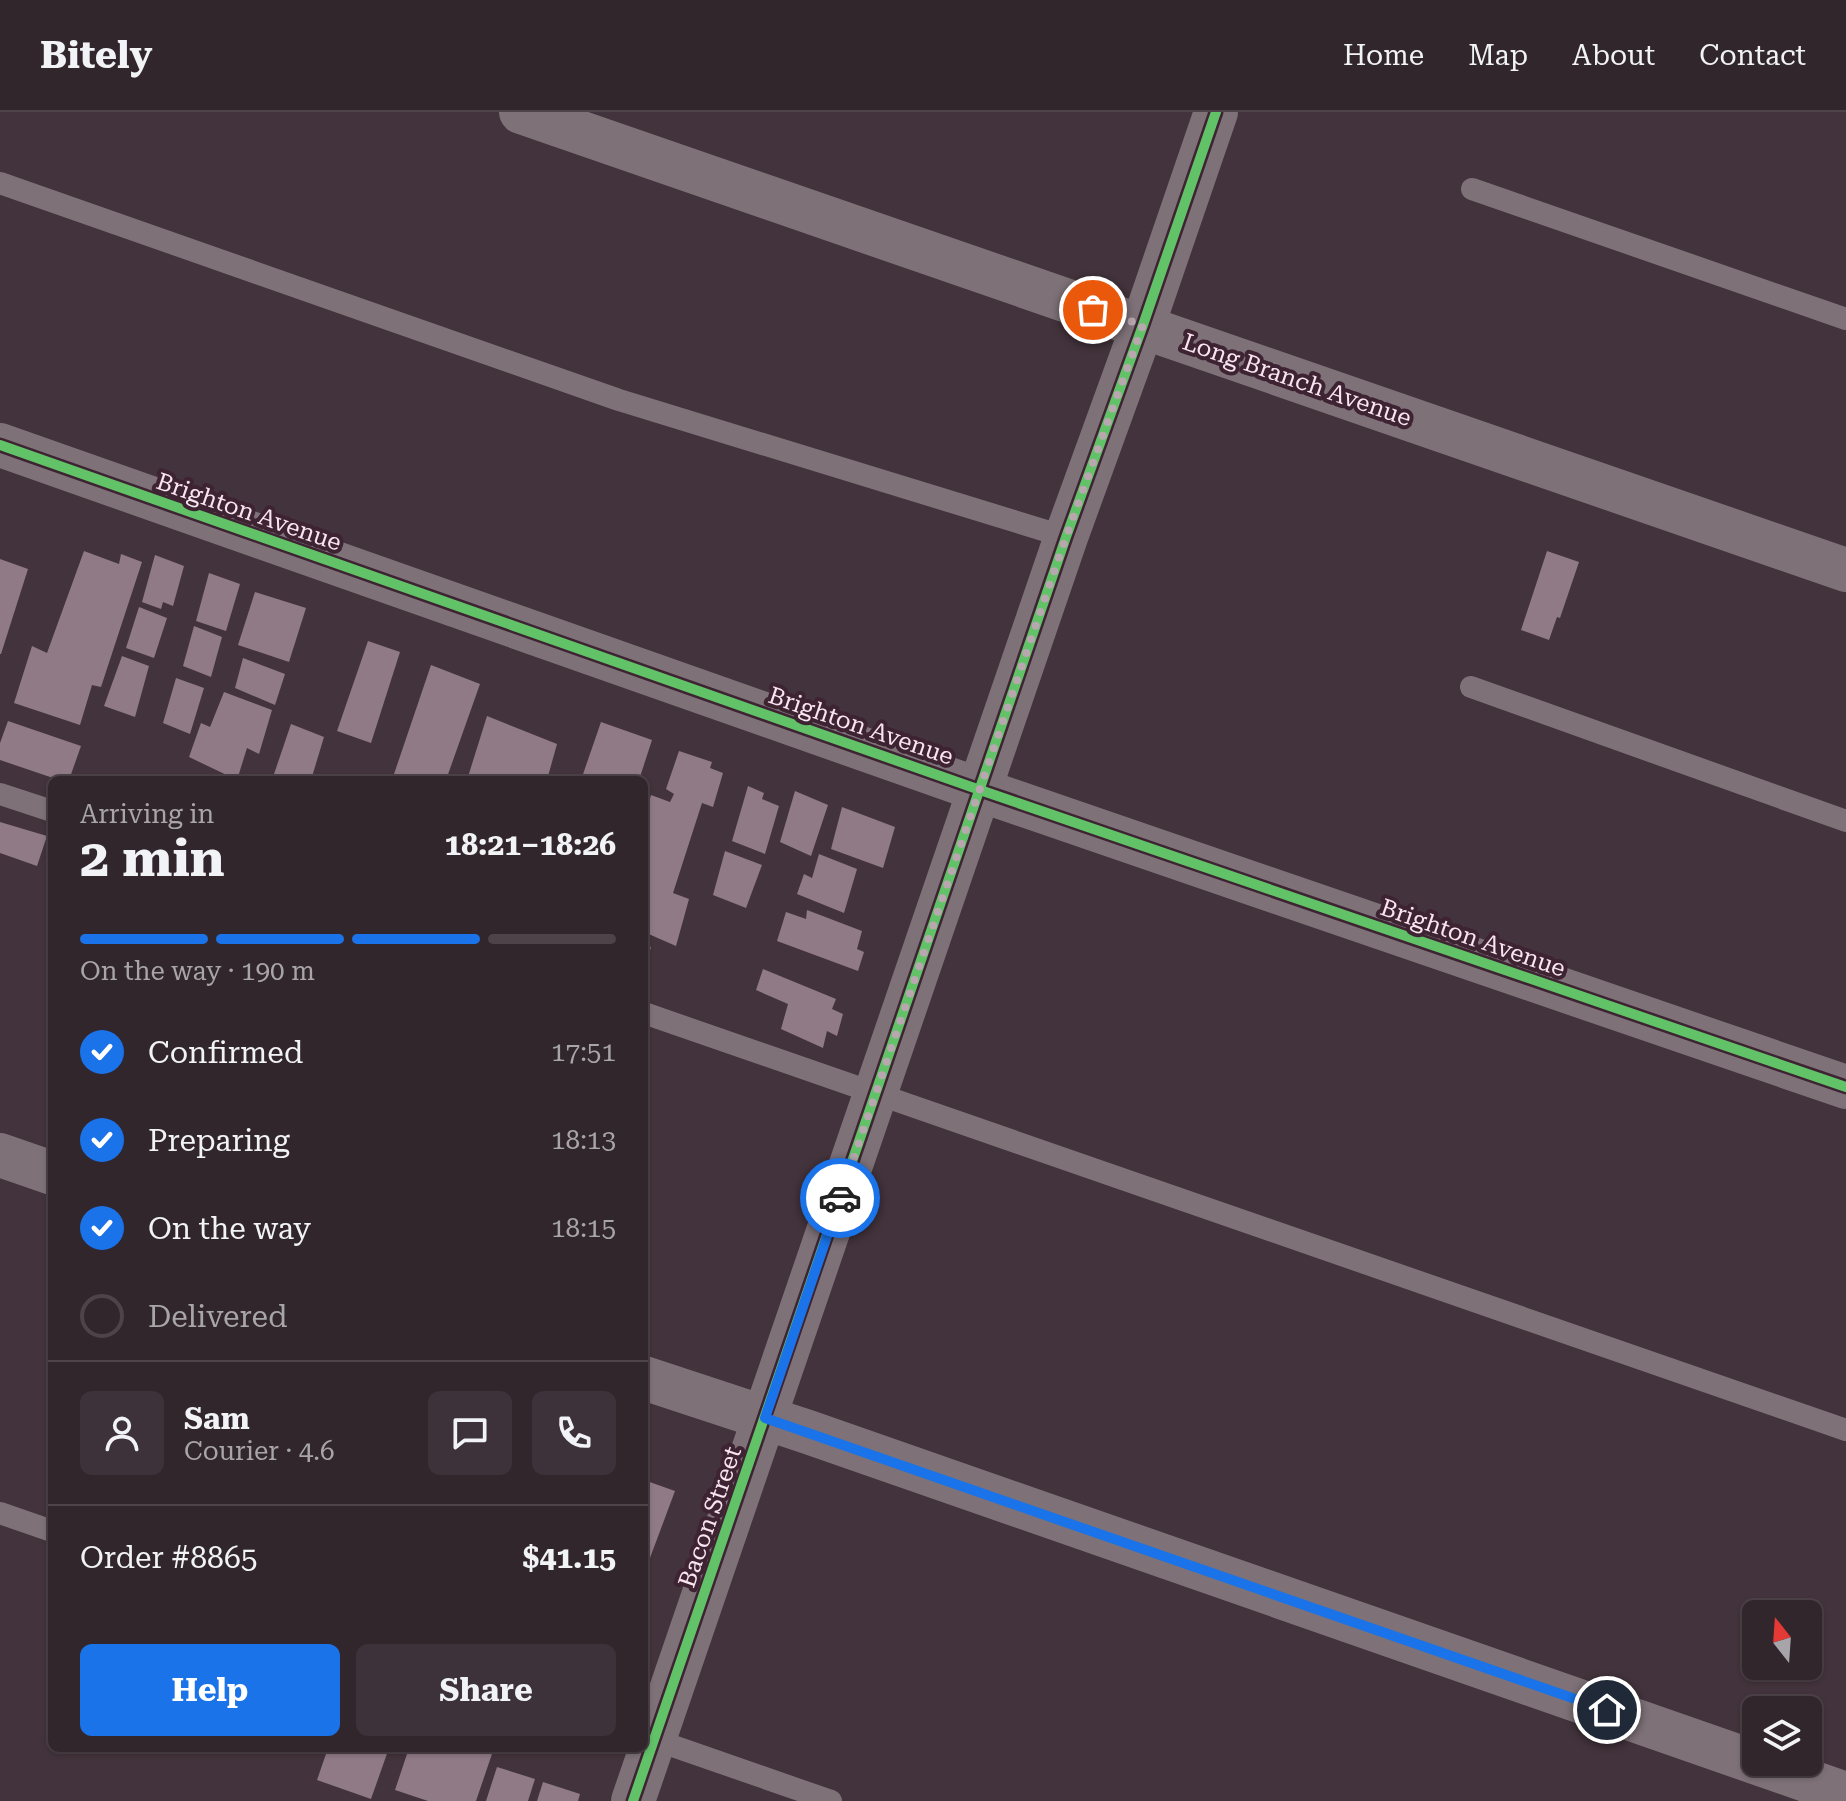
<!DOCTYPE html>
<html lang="en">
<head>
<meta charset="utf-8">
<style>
  :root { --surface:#32262d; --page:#3d3239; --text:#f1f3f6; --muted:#a8a5aa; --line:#4d4349; --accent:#1a73e8 }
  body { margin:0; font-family:"Roboto Serif",serif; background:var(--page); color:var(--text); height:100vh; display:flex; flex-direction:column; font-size:30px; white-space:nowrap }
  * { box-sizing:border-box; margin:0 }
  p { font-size:26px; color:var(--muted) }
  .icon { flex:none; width:44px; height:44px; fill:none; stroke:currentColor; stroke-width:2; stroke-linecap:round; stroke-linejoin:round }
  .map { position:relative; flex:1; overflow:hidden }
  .side { position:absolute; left:48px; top:664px; width:600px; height:976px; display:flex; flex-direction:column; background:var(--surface); border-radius:12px; box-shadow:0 2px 6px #0004,0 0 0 2px var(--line) }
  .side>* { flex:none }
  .needle { width:52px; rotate:343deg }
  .buttons { position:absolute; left:1742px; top:1488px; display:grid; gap:16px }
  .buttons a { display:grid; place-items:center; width:80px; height:80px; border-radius:12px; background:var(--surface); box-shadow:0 2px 6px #0004,0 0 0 2px var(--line); font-size:40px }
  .pin { position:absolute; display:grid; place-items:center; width:68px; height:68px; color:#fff; margin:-34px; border:4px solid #fff; border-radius:50%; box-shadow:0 2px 8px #0007 }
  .courier { position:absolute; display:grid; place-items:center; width:80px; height:80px; margin:-40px; border:6px solid #1a73e8; border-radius:50%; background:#fff; color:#222; box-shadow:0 2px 10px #0007 }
  .overview em { font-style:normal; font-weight:700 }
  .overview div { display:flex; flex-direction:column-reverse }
  .overview { display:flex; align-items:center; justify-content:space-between; height:136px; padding:0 32px }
  h1 { font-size:52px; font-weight:700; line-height:60px }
  .bar { display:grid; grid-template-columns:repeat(4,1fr); gap:12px 8px; align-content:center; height:96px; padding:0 32px }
  .bar i { height:10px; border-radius:6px; background:var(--line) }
  .bar .on { background:var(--accent) }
  .bar p { grid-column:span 4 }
  .line { display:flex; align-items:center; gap:20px; padding:0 32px; border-top:2px solid var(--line) }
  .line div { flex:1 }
  .round { display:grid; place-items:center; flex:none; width:84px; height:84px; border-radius:12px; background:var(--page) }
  ol { padding:0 32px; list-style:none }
  li { display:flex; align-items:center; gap:24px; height:88px }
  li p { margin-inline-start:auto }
  li .icon { padding:8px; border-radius:50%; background:var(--accent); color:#fff; stroke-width:4 }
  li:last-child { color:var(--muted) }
  li i { width:44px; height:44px; border:4px solid var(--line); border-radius:50% }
  .cta { display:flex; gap:16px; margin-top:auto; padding:16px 32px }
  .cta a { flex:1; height:92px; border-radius:12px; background:var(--accent); color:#fff; font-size:32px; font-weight:700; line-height:92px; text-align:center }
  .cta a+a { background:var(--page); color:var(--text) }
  header { display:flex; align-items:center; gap:48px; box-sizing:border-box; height:112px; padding:0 40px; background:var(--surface); border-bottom:2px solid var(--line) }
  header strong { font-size:38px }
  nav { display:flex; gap:44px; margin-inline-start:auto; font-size:28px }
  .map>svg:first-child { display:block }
  .building { fill:#8f7a86 }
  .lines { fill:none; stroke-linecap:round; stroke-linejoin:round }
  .service { stroke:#7e7278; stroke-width:22 }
  .minor { stroke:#7e7278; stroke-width:44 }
  .tertiary { stroke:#7e7278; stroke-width:44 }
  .cycleway-casing { stroke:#3e2333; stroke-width:15 }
  .cycleway { stroke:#61c268; stroke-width:10 }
  .done { stroke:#b9a7b0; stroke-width:8; stroke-dasharray:0 14.4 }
  .route { stroke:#1a73e8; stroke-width:10 }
  .labels { text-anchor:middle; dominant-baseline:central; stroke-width:8; stroke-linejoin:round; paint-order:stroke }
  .street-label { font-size:24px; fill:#f8e5ef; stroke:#3e2333 }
</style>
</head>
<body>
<header>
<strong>Bitely</strong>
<nav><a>Home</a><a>Map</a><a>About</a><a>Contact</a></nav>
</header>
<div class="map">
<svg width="1846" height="1689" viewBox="0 0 1846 1689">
  <rect width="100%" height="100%" fill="#43333c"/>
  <!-- building -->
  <g class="building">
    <polygon points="84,439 119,452 121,442 142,450 101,575 92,573 80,613 14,591 32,534 47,541"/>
    <polygon points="1547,439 1579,450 1560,506 1557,505 1549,528 1521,518"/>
    <polygon points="155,443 184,454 173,494 163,490 161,497 142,490"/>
    <polygon points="0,447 28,457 1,542 0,542"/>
    <polygon points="209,461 240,472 226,519 196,509"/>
    <polygon points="255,480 306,496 289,550 238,533"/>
    <polygon points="139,495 167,506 154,546 126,536"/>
    <polygon points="194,514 222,525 211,565 183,554"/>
    <polygon points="368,529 400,540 371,631 337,619"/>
    <polygon points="122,544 149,554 135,605 104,594"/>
    <polygon points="243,546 285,562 275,593 235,576"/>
    <polygon points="431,553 480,572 446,668 392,668"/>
    <polygon points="176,566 204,576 190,622 163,611"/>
    <polygon points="224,580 272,598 259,642 247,636 237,668 189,645 201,611 210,615"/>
    <polygon points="487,604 557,632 547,668 467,668"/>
    <polygon points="8,609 81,634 69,668 59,668 0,648 0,631"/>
    <polygon points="601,610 652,628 639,668 581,668"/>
    <polygon points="291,612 324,625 311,668 272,668"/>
    <polygon points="679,639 712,650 710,656 723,661 713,695 702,691 673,781 689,787 676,834 644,820 644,779 649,764 644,762 644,708 651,683 670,690 674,682 666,677"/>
    <polygon points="748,674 764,681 762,687 779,694 765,742 732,729"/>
    <polygon points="795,679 828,693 811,744 780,730"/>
    <polygon points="842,695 895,715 883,756 831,737"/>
    <polygon points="0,710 47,724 37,754 0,741"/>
    <polygon points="725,739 762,753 746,796 713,783"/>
    <polygon points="819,742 857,757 844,801 797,782 804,762 812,766"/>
    <polygon points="807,798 862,819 857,837 864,840 858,859 777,829 786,800 806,807"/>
    <polygon points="644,832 651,835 645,854 644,854"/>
    <polygon points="763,857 836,887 832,897 843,902 837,924 827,919 823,936 781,917 788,892 756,878"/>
    <polygon points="644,1368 675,1379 644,1462"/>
    <polygon points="328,1636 389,1636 371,1687 317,1668"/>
    <polygon points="409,1636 494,1636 476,1689 428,1689 395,1678"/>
    <polygon points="497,1655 535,1667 528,1689 486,1689"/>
    <polygon points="543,1670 580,1682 578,1689 537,1689"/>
  </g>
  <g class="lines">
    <!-- service -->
    <g class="service">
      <polyline points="0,71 619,288 1066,425"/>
      <polyline points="1472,77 1846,207"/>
      <polyline points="1471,575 1846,709"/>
      <polyline points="0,682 52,699"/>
      <polyline points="644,901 1846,1318"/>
      <polyline points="0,1401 52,1419"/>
      <polyline points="647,1625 831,1689"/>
    </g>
    <!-- minor -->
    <g class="minor">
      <polyline points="521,0 1846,458"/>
      <polyline points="0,333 980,678 1846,975"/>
      <polyline points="0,1043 52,1061"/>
      <polyline points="644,1266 808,1320 1846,1682"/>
    </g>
    <!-- tertiary -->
    <polyline class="tertiary" points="633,1689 1066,425 1143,213 1216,0"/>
    <defs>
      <g id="cycleway">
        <polyline points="0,333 980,678 1846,975"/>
        <polyline points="633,1689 1066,425 1143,213 1216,0"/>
      </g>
    </defs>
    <!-- cycleway casing -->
    <use href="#cycleway" class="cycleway-casing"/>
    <!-- cycleway -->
    <use href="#cycleway" class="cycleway"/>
  </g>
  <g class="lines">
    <!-- done -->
    <polyline class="done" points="840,1086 1066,425 1143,213 1093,198"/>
    <!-- route -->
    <polyline class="route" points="840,1086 765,1306 1607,1598"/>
  </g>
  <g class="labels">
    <!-- street labels -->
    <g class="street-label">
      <text transform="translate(1297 268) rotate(19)">Long Branch Avenue</text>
      <text transform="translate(249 400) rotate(19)">Brighton Avenue</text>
      <text transform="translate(861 614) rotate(19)">Brighton Avenue</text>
      <text transform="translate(1473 826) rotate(19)">Brighton Avenue</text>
      <text transform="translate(710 1405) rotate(-71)">Bacon Street</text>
    </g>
  </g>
</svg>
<div class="buttons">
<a><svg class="needle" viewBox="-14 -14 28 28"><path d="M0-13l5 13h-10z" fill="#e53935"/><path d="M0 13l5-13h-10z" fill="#a8a5aa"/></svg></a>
<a><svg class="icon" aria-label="layers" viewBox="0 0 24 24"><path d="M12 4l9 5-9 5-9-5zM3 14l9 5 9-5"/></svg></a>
</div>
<div class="pin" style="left:1093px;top:198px;background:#ea580c"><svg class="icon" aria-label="bag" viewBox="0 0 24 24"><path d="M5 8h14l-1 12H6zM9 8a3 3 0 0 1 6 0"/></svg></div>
<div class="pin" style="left:1607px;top:1598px;background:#1f2937"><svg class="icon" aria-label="home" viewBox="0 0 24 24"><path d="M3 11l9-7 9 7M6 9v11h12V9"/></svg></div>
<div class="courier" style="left:840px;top:1086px"><svg class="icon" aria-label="car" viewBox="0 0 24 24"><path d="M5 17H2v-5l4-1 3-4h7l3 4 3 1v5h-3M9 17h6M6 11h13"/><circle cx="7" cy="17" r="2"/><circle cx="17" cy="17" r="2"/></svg></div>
<section class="side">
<div class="overview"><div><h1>2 min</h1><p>Arriving in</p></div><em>18:21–18:26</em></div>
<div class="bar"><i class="on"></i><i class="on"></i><i class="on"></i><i></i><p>On the way · 190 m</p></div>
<ol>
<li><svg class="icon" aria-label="check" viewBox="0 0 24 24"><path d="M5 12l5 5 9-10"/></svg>Confirmed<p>17:51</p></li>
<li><svg class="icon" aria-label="check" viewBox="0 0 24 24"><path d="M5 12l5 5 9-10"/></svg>Preparing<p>18:13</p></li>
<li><svg class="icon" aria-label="check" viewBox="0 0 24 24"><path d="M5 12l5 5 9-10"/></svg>On the way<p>18:15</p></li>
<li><i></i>Delivered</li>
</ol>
<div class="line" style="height:144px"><a class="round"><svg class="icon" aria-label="person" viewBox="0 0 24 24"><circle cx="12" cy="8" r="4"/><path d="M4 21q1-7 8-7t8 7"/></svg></a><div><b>Sam</b><p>Courier · 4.6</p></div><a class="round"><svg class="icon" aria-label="chat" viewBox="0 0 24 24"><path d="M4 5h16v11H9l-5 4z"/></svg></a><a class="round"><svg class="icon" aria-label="phone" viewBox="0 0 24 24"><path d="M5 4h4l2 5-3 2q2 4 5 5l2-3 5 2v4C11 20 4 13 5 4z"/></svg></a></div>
<div class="line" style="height:104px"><div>Order #8865</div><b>$41.15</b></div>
<div class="cta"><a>Help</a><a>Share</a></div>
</section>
</div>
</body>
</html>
